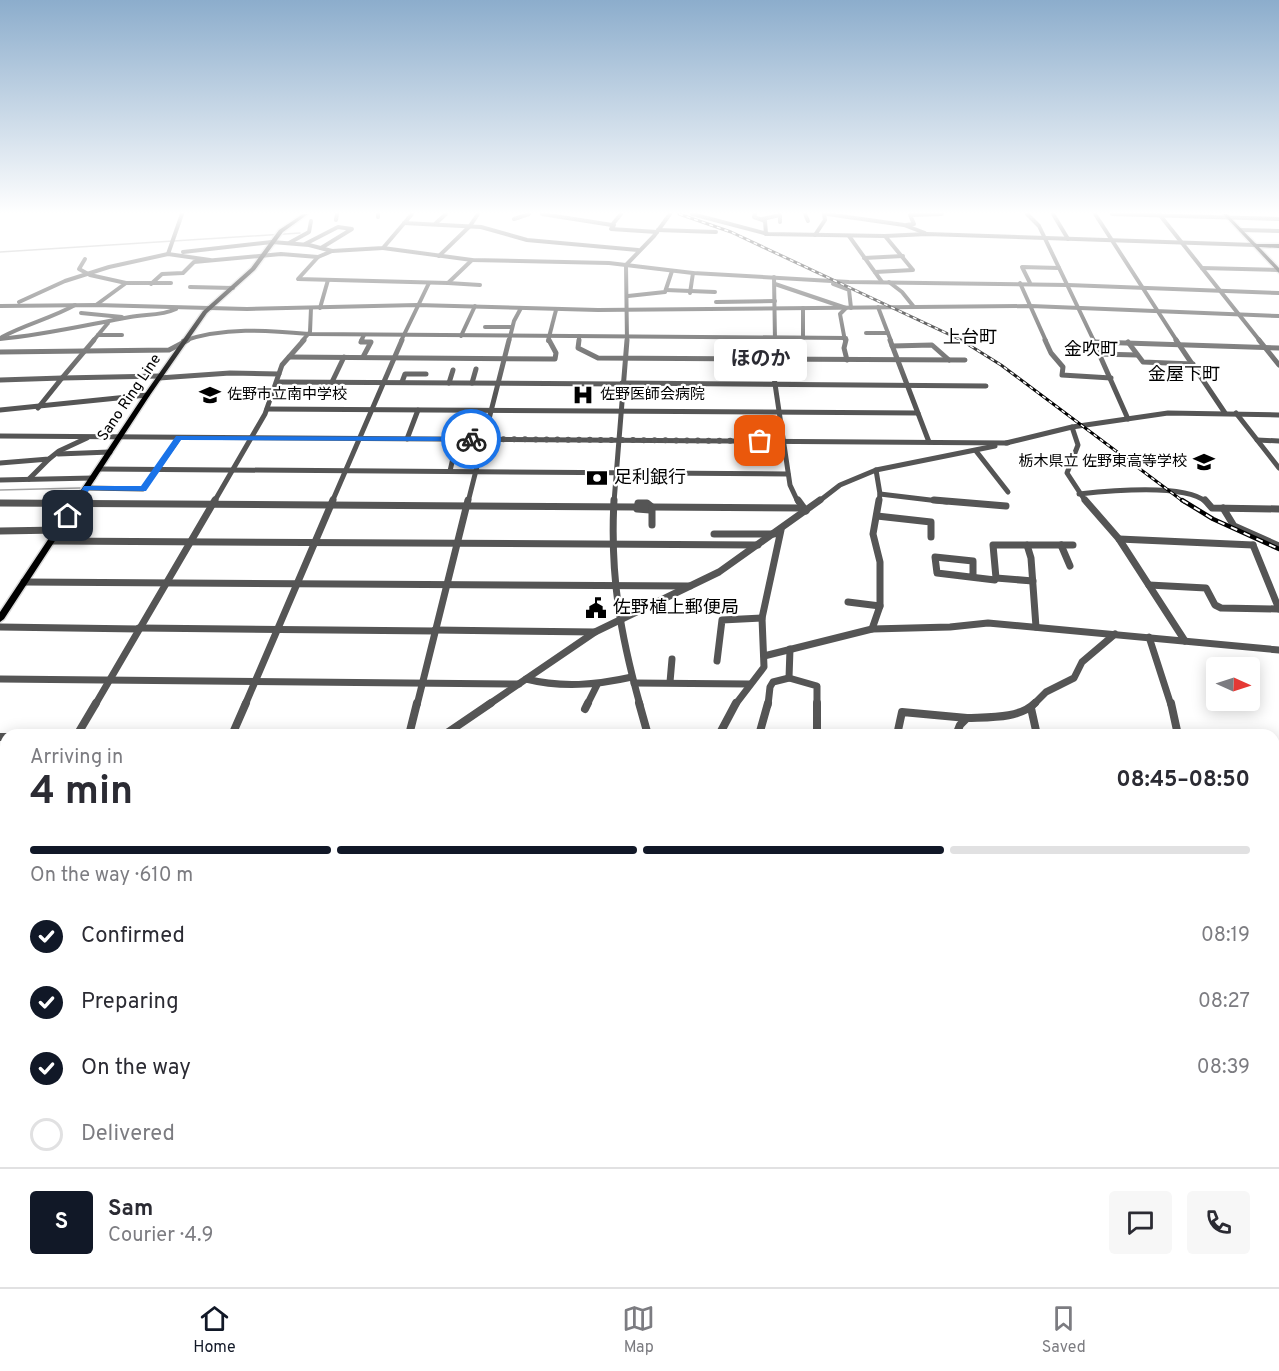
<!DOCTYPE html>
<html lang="en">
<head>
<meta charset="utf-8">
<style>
  :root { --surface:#fff; --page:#f7f7f7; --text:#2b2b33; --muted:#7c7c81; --line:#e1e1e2; --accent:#111827 }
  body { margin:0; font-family:Overpass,"Noto Sans JP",sans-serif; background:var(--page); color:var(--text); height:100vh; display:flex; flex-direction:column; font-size:22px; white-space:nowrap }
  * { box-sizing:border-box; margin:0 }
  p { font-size:20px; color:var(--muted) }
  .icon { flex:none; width:33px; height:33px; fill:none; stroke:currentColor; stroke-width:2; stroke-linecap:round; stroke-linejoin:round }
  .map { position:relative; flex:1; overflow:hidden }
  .sheet { position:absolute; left:0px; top:729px; width:1280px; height:558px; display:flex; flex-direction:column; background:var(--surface); border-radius:18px 18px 0 0; box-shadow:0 3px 15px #0003 }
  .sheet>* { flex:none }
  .needle { width:39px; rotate:93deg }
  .controls { position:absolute; left:1206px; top:657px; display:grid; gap:12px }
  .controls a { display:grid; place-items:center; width:54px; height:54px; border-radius:6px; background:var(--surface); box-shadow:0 3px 15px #0003; font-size:30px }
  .pin { position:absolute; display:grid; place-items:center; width:51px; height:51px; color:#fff; margin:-26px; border-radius:12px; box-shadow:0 3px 9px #0006 }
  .courier { position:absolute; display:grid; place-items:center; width:60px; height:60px; margin:-30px; border:4px solid #1a73e8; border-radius:50%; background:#fff; color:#222; box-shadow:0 2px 8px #0007 }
  .bubble { position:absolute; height:42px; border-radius:6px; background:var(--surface); box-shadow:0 3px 15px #0003; font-size:20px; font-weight:700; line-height:42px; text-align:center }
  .headline em { font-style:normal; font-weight:700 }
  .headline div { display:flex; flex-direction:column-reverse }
  .headline { display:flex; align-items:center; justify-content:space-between; height:102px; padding:0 30px }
  h1 { font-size:39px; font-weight:700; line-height:45px }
  .bar { display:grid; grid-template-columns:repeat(4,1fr); gap:9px 6px; align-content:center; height:72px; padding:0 30px }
  .bar i { height:8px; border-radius:4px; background:var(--line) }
  .bar .selected { background:var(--accent) }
  .bar p { grid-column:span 4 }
  .line { display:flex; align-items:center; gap:15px; padding:0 30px; border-top:2px solid var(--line) }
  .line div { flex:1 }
  .round { display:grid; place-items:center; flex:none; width:63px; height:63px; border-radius:6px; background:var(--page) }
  ol { padding:0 30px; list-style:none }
  li { display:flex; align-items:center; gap:18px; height:66px }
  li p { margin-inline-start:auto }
  li .icon { padding:6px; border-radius:50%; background:var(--accent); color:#fff; stroke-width:4 }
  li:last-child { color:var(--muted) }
  li i { width:33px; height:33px; border:3px solid var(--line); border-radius:50% }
  .dock { display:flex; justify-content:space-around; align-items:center; height:84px; border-top:2px solid var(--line); background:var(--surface); font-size:16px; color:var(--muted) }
  .dock a { display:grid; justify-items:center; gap:3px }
  .dock .selected { color:var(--accent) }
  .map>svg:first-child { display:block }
  .green { fill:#dcdcdc }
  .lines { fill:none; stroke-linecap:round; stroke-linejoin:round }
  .stream { stroke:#a3a3a3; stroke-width:1.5 }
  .major-casing { stroke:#dbdbdb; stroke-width:3 }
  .minor-far4 { stroke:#555; stroke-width:4 }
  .minor-far3 { stroke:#555; stroke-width:5 }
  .minor-far2 { stroke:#555; stroke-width:7 }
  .minor-far1 { stroke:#555; stroke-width:8 }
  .minor { stroke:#555; stroke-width:10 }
  .major { fill:#000; fill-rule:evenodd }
  .rail-far1-casing { stroke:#000; stroke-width:3 }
  .rail-casing { stroke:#000; stroke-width:4.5 }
  .rail-far1 { stroke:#fff; stroke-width:1.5; stroke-dasharray:4; stroke-linecap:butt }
  .rail { stroke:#fff; stroke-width:2; stroke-dasharray:7; stroke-linecap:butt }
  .route { fill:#1a73e8 }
  .done { stroke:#595959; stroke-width:6; stroke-dasharray:0 10.8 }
  .labels { text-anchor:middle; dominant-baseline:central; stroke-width:4.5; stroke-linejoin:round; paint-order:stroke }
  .far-poi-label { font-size:15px; fill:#000; stroke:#fff; text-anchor:start }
  .far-street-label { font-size:15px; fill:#000; stroke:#fff }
  .far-quarter-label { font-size:18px; fill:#000; stroke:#fff }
  .poi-label { font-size:18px; fill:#000; stroke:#fff; text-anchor:start }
</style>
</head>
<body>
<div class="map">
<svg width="1279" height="1287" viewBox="0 0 1279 1287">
  <rect width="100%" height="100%" fill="#fff"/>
  <!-- green -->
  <polygon class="green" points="1040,1281 1173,1281 1171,1287 1041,1287"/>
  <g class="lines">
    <!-- stream -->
    <g class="stream">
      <polyline points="0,252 300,233"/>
      <polyline points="0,490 80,488"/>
    </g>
    <defs>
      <g id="major">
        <polygon points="303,214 308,214 283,232 255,270 207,313 150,395 4,619 0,622 0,612 144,395 203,311 251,268 279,230"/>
        <polygon points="1223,214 1227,214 1256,244 1279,244 1279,248 1259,247 1279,268 1279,273"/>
        <rect x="0" y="924" width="6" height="10"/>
        <rect x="1274" y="977" width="5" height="10"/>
      </g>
    </defs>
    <!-- major casing -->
    <use href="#major" class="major-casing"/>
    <!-- minor-far4 -->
    <g class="minor-far4">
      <polyline points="378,214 378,217"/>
      <polyline points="542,214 612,225"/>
      <polyline points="692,214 768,234 885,236 927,234 1255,245"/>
      <polyline points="755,214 754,217 765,221 766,234"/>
      <polyline points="805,214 808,221"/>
      <polyline points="827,214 904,225 925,233"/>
      <polyline points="1027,214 1039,226 1094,341"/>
      <polyline points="1053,214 1068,239"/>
      <polyline points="1095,214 1177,341"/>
      <polyline points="1112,214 1279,219"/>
      <polyline points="1159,214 1260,341"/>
      <polyline points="514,219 529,214"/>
      <polyline points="762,219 780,215 780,222"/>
      <polyline points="336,220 337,214"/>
      <polyline points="404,223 481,227 527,240 638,250"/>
      <polyline points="436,223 446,214"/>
      <polyline points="612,225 621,214"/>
      <polyline points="614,225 611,229 657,232"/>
      <polyline points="906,225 914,224 910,215 942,214"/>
      <polyline points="658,230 716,232"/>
      <polyline points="1241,230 1279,231"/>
      <polyline points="815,235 825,220 824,214"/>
      <polyline points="849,236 882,282"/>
      <polyline points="272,242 309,245 332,251 383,248 412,214"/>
      <polyline points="289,243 309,232 311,221"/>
      <polyline points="305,244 338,227 352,229 321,248"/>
      <polyline points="383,248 472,260 609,263 693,273 849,282 1067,285"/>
      <polyline points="183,252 272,242"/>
      <polyline points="168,254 182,214"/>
      <polyline points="439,256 470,226 478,214"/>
      <polyline points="318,257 298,279 448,283 472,260"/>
      <polyline points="864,258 903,256"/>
      <polyline points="85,259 79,269 90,275 126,283 96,305"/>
      <polyline points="1202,268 1279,270"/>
      <polyline points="875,272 913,270 885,236"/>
      <polyline points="774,277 775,341"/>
      <polyline points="889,282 902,292 914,307"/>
      <polyline points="126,283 171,283"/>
      <polyline points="448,283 480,285"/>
      <polyline points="1020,283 1046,341"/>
      <polyline points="1030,283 1022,267 1059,268"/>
      <polyline points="151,284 162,274 183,273 194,262 281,254 318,257 332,251"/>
      <polyline points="775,284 846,308 840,314 845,341"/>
      <polyline points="833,284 849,290 851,308"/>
      <polyline points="1068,285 1279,293"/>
      <polyline points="190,287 233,288"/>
      <polyline points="666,290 715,292"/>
      <polyline points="690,293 693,273"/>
      <polyline points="628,296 665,292 672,271"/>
      <polyline points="19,302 65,281 109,267 168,254 210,260"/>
      <polyline points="716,302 775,301"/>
      <polyline points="0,306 96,305 247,309 417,305 598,310 1031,306 1279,316"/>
      <polyline points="878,307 891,341"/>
      <polyline points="320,308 328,280"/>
      <polyline points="803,308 803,338"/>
      <polyline points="81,313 122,317"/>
      <polyline points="485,327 512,327"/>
      <polyline points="866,333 888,333"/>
      <polyline points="98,335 122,335"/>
      <polyline points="461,336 475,306"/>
      <path d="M2,337C26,324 52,318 75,305"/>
      <path d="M0,339C44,335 86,325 130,317C146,314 161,316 176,309"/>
      <polyline points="93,341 108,323"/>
      <path d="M183,341C223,327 267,330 309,334L846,338"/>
      <polyline points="302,341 310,332 311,308"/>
      <polyline points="361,341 364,335"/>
      <polyline points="401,341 429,283"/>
      <polyline points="509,341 514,321 521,308"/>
      <polyline points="548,341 556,310"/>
      <polyline points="579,341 579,336"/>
      <polyline points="627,341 626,265 654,236 670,214"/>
    </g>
    <!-- minor-far3 -->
    <g class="minor-far3">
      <polyline points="362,340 361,342 371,342 363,357"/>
      <polyline points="579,340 578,348 598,358 965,360"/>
      <polyline points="776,340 772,361 775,384 790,485 798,502"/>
      <polyline points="846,340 844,348 847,360"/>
      <polyline points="890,340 929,442"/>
      <polyline points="1045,340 1051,353 1063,367 1062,375 1111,378"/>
      <polyline points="1093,340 1128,419"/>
      <polyline points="1176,340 1225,413"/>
      <polyline points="1259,340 1279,365"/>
      <polyline points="1095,342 1279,348"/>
      <polyline points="1128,342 1143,362 1193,364"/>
      <polyline points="892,346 932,345 949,360"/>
      <polyline points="0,352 169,350 188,340"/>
      <polyline points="1100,354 1137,355"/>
      <polyline points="289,357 555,359 556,353 549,340"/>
      <polyline points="62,378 160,376"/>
      <polyline points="62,378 94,340"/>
      <polyline points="159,378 230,373 279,374"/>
      <polyline points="0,380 62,378 38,408"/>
      <polyline points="278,382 622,384"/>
      <polyline points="332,382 344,357"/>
      <polyline points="402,382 405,374 426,374"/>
      <polyline points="449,383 453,370"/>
      <polyline points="472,383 476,369"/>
      <polyline points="622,383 986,386"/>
      <polyline points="267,409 918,413"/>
      <polyline points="0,410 147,395"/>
      <polyline points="1236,413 1279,468"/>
      <polyline points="1072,427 1078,445 1067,473 1086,502"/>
      <polyline points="0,436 1008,443"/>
      <polyline points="407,439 418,410"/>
      <polyline points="1257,440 1279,441"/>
      <polyline points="1006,443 1072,427 1168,413 1279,415"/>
      <polyline points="976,451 1008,492"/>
      <polyline points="58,454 110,452"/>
      <polyline points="0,463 49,459 59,451 87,438"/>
      <polyline points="99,469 788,474"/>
      <polyline points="876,470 880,494 879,502"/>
      <polyline points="450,471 453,458 478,459"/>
      <polyline points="29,479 49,459"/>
      <polyline points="0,480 93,478"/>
      <polyline points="87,488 143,489 179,438"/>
      <polyline points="880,494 947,502"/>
      <path d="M1079,494C1107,491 1185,483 1206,502"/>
      <polyline points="214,502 265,414 282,365 304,340"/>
      <polyline points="332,502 402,340"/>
      <polyline points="468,502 509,340"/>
      <polyline points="614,502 627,340"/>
      <polyline points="818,502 840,485 876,470 995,446"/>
    </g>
    <!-- minor-far2 -->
    <g class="minor-far2">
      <path d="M614,500C610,575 620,633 640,705"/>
      <polyline points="798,500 806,511"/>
      <polyline points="934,500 1006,506"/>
      <polyline points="1085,500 1119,539 1185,641"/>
      <polyline points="1205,500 1212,508 1279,509"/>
      <polyline points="0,503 636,507"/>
      <polygon points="638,503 647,503 652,507 650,510 637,509"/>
      <polyline points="652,507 803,508"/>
      <polyline points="1223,508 1234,526 1279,546"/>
      <polyline points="652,509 652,525"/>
      <polyline points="877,516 931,522 931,537"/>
      <polyline points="0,531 59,530"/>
      <polyline points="714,534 774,534"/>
      <polyline points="1119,539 1253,545"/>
      <polyline points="52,541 758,545"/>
      <polyline points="1027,545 1031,558 1036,627"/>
      <polyline points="1061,545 1070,566"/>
      <polyline points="1253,545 1279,609"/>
      <polyline points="973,577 973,561 935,557 937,573 995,580 996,578 1033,581"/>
      <polyline points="996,578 993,545 1073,545"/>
      <polyline points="24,582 690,586"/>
      <polyline points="1149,585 1206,588 1215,605 1221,608 1279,609"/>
      <polyline points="848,602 880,606"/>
      <polyline points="0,627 139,629"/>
      <polyline points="139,628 435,631"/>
      <polyline points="872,629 880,606 880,562 873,534 879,500"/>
      <polyline points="435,630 595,632"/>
      <polyline points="1149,637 1171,705"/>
      <polyline points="790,649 789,678 817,686 817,705"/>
      <polyline points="764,656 872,629 950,627 988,623 1279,650"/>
      <polyline points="717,661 722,620 762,618"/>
      <polyline points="0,679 519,684"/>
      <path d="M526,679C562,688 596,685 632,677"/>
      <polyline points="670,682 672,659"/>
      <polyline points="634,683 749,684"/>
      <polyline points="95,705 215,500"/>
      <polyline points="245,705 333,500"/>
      <polyline points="417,705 468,500"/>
      <polyline points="488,705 595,632 719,572 820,500"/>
      <polyline points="587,705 597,685"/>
      <polyline points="735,705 764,667 762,618 781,530"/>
      <polyline points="768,705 770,687 773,682 789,678"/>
      <polyline points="1033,705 1046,692 1074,678 1082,662 1115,634"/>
    </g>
    <!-- minor-far1 -->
    <g class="minor-far1">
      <polyline points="639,703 648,735"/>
      <polyline points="817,703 817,729"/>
      <polyline points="1171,703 1178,735"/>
      <polyline points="1031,708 1037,735"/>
      <polyline points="585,709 588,703"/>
      <polyline points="77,735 96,703"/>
      <polyline points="232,735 246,703"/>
      <polyline points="409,735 417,703"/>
      <polyline points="444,735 491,703"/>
      <polyline points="719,735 736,703"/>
      <polyline points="759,735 768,703"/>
      <polyline points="897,735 902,712 967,718"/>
      <path d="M956,735L960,725L967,718C989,717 1019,719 1035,703"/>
      <polyline points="0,737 6,737"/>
      <polyline points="0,807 6,802"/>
      <polyline points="1274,828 1279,828"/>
    </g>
    <!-- minor -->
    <g class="minor">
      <polyline points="1274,1107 1279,1107"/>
      <polyline points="0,1176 6,1173"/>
      <polyline points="0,1208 6,1192"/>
      <polyline points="1274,1231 1279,1237"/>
      <polyline points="797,1281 798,1287"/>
      <polyline points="871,1281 885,1287"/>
      <polyline points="1027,1281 1029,1287"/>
      <polyline points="173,1287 175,1281"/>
      <polyline points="320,1287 327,1281"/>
      <polyline points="544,1287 545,1281"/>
    </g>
    <!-- major -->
    <use href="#major" class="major"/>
    <defs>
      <polyline id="rail-far1" points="679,214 731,232 961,340 1001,365 1184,502"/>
      <polyline id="rail" points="1182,500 1213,519 1279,549"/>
    </defs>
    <!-- rail-far1 casing -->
    <use href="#rail-far1" class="rail-far1-casing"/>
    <!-- rail casing -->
    <use href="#rail" class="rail-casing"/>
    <!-- rail-far1 -->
    <use href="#rail-far1" class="rail-far1"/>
    <!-- rail -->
    <use href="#rail" class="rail"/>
  </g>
  <!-- sky -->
  <linearGradient id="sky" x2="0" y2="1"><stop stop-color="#8cadcc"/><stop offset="0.54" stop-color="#fff"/><stop offset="1" stop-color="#fff" stop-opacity="0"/></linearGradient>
  <rect width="1279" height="394" fill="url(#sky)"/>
  <!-- route -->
  <polygon class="route" points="176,436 471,437 475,439 471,441 181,440 146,491 89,490 71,518 65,518 64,516 84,486 141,486"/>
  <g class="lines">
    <!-- done -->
    <polyline class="done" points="471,439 760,441"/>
  </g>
  <!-- icons -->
  <defs>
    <symbol id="school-bare" viewBox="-9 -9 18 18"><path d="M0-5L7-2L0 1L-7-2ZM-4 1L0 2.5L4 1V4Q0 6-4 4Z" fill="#000" stroke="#fff" stroke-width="2.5" paint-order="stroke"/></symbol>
    <symbol id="hospital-bare" viewBox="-9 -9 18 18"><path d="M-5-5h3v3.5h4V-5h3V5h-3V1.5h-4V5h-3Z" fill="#000" stroke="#fff" stroke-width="2.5" paint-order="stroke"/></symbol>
    <symbol id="bank-bare" viewBox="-9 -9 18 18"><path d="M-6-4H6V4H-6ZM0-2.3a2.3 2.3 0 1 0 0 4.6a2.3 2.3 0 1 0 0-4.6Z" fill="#000" stroke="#fff" stroke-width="2.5" paint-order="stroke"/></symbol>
    <symbol id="civic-bare" viewBox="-9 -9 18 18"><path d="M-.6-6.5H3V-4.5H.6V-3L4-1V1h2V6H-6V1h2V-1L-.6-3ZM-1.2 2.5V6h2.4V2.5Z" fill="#000" stroke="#fff" stroke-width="2.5" paint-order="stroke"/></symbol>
  </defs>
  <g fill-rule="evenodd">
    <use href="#school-bare" x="195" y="380" width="30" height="30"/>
    <use href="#hospital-bare" x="568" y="380" width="30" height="30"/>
    <use href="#school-bare" x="1189" y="447" width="30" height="30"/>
    <use href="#bank-bare" x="582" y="463" width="30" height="30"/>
    <use href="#civic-bare" x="581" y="593" width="30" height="30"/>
  </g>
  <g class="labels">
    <!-- far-poi labels -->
    <g class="far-poi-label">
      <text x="227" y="395">佐野市立南中学校</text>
      <text x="600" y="395">佐野医師会病院</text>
      <text x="1187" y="462" text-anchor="end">栃木県立 佐野東高等学校</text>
    </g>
    <!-- far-street labels -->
    <g class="far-street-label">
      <text transform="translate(130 398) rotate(-56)">Sano Ring Line</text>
    </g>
    <!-- far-quarter labels -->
    <g class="far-quarter-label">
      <text x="970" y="338">上台町</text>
      <text x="1091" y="350">金吹町</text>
      <text x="1184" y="375">金屋下町</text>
    </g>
    <!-- poi labels -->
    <g class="poi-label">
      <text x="614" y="478">足利銀行</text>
      <text x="613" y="608">佐野植上郵便局</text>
    </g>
  </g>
</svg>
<div class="controls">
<a><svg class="needle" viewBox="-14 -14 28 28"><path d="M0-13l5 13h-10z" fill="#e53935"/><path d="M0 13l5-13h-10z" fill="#7c7c81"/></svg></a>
</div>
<div class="pin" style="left:760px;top:441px;background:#ea580c"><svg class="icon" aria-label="bag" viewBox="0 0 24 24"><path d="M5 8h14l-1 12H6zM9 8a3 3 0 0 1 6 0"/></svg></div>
<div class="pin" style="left:68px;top:516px;background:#1f2937"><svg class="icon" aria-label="home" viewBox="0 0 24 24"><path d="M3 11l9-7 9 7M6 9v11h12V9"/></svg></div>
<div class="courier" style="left:471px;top:439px"><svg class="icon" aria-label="bike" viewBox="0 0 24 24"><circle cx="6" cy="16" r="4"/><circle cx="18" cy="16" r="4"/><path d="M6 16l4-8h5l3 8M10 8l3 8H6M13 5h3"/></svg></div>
<div class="bubble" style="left:714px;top:339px;width:93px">ほのか</div>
<section class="sheet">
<div class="headline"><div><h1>4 min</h1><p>Arriving in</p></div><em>08:45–08:50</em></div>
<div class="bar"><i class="selected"></i><i class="selected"></i><i class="selected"></i><i></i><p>On the way · 610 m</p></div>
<ol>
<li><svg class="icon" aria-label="check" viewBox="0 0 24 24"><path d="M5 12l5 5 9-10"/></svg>Confirmed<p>08:19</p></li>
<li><svg class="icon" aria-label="check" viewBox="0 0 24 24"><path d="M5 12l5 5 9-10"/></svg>Preparing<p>08:27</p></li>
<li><svg class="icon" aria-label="check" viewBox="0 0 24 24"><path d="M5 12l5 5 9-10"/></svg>On the way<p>08:39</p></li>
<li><i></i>Delivered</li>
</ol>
<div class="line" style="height:108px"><b class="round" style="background:var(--accent);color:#fff">S</b><div><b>Sam</b><p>Courier · 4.9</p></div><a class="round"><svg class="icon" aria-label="chat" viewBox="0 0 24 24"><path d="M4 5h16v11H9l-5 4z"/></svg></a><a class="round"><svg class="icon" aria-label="phone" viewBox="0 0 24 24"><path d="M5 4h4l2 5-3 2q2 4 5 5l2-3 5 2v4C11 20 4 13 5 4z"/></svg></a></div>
</section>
</div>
<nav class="dock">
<a class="selected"><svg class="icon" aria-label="home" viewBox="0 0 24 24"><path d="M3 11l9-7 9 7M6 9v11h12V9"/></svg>Home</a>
<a><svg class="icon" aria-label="map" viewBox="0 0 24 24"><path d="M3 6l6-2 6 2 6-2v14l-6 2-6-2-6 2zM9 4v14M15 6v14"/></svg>Map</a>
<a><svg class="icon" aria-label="saved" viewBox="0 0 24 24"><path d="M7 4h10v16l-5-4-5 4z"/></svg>Saved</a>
</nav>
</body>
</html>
